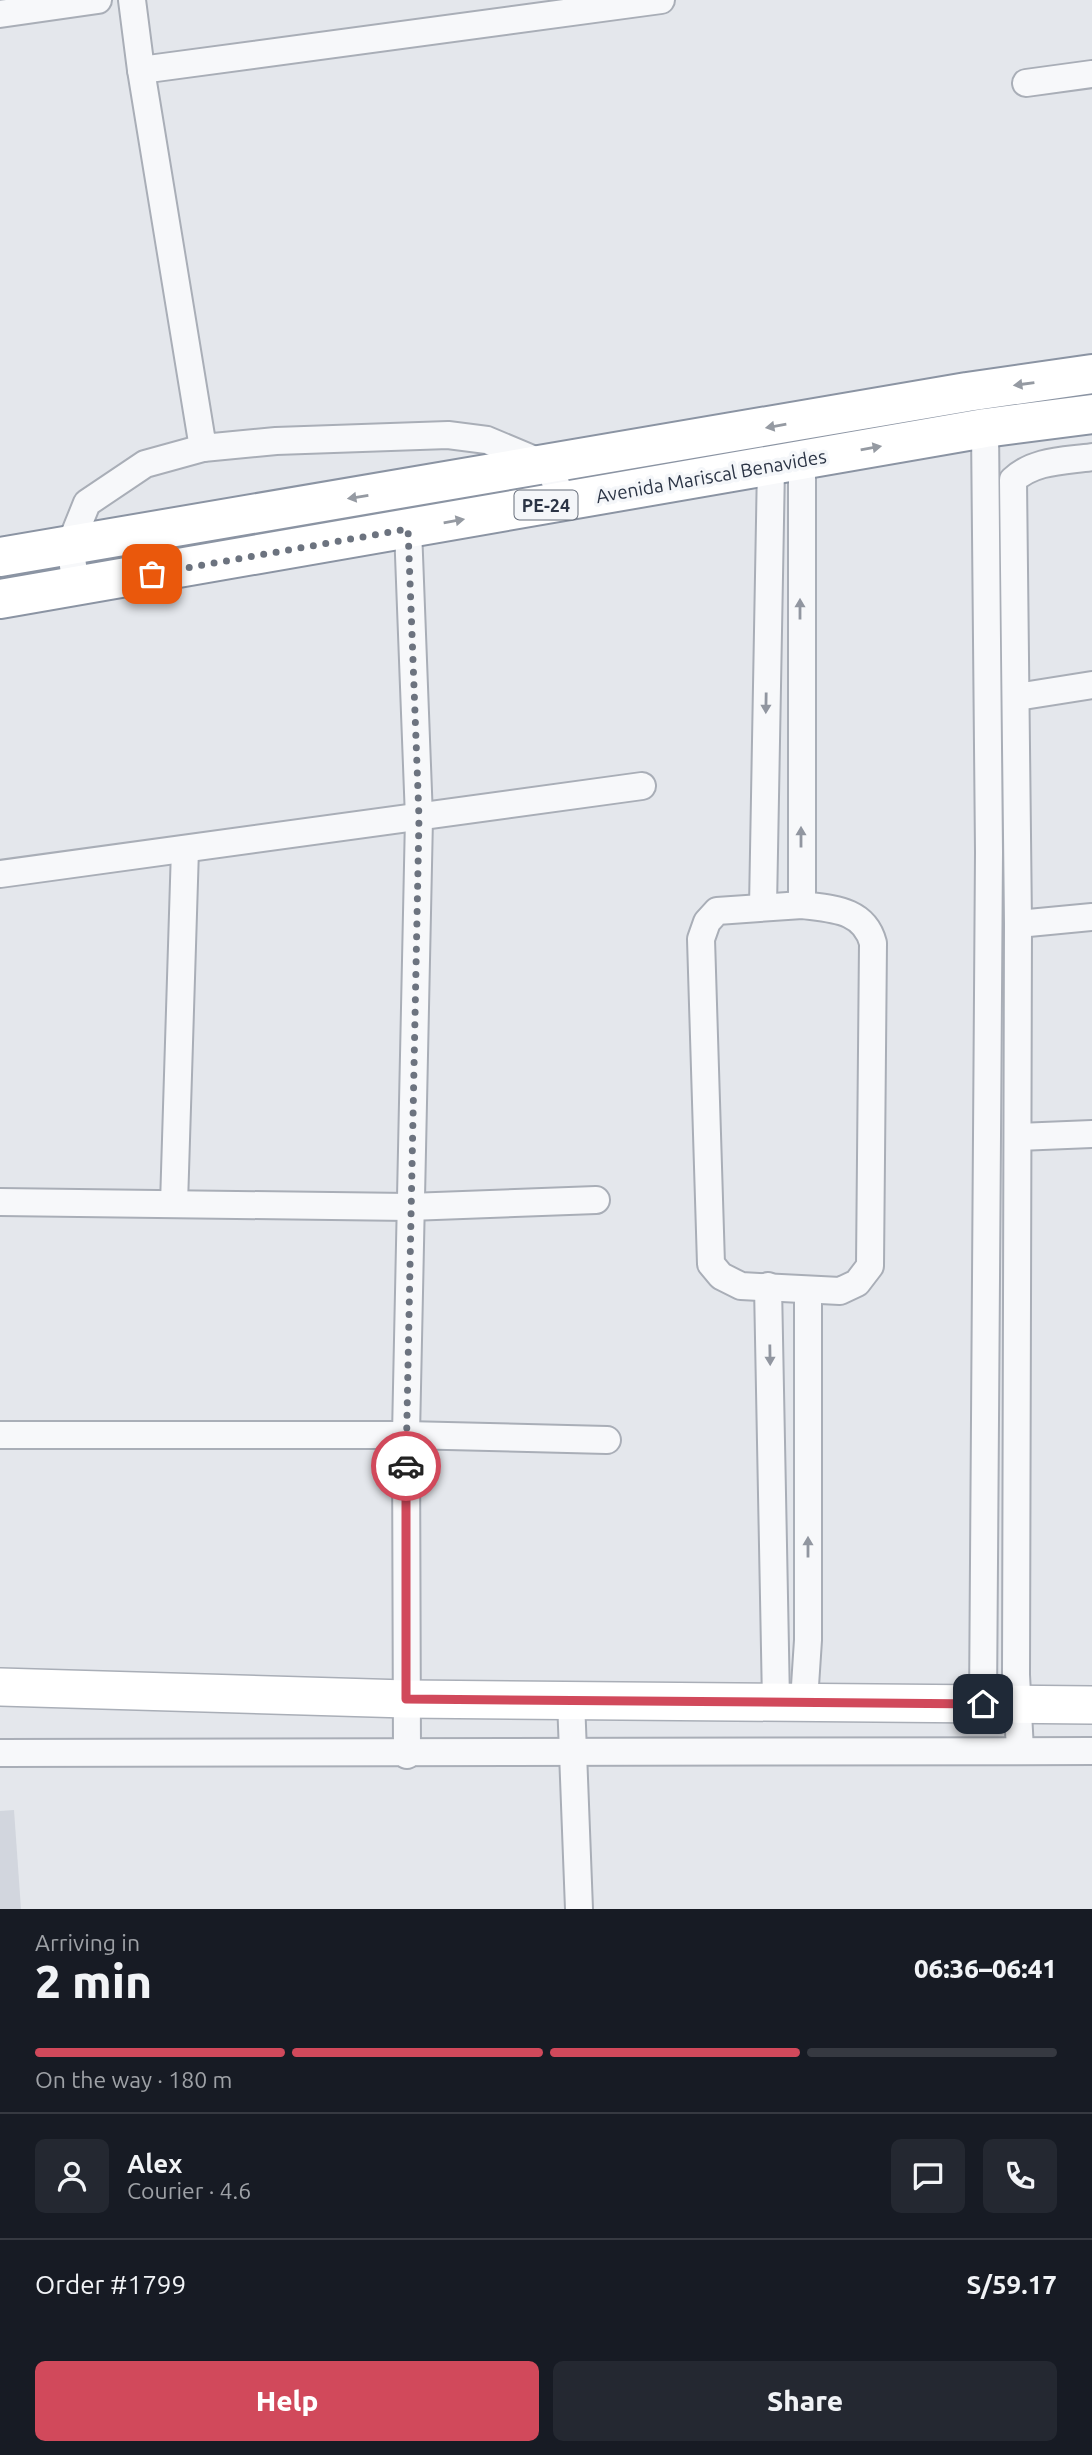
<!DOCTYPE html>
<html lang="en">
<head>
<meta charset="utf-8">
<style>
  :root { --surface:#171b24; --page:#242831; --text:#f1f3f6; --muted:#9ea1a6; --line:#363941; --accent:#d1495b }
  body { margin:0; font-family:Ubuntu,sans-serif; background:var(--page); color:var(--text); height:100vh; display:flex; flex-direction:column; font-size:26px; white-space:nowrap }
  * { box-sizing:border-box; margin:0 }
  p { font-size:23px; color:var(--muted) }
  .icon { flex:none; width:38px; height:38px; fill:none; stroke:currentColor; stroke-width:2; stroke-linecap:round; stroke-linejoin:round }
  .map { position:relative; height:1909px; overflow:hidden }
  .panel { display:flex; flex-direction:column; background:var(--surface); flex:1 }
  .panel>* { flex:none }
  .pin { position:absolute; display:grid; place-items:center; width:60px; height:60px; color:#fff; margin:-30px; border-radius:14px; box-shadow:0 4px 10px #0006 }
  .courier { position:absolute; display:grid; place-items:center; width:70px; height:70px; margin:-35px; border:5px solid #d1495b; border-radius:50%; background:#fff; color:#222; box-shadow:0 2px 9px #0007 }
  .overview em { font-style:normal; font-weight:800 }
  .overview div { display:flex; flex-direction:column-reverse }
  .overview { display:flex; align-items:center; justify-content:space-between; height:119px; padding:0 35px }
  h1 { font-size:46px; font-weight:800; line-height:52px }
  .bar { display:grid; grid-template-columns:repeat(4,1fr); gap:10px 7px; align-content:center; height:84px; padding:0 35px }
  .bar i { height:9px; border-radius:5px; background:var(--line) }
  .bar .on { background:var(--accent) }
  .bar p { grid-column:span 4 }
  .line { display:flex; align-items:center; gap:18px; padding:0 35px; border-top:2px solid var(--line) }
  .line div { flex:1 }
  .round { display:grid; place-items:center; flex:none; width:74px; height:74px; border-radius:10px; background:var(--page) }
  .cta { display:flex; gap:14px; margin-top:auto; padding:14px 35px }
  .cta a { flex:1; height:80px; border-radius:10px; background:var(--accent); color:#fff; font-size:28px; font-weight:800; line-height:80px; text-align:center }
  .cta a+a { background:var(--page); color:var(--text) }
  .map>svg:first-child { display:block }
  .built { fill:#d2d6de }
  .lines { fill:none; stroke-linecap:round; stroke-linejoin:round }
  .street-casing { stroke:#a9aeb7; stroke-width:30 }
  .secondary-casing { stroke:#a9aeb7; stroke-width:40 }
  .highway-casing { stroke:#8b94a3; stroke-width:42 }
  .street { stroke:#f7f8fa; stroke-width:26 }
  .secondary { stroke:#fff; stroke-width:37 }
  .highway { stroke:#fff; stroke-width:38 }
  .oneway { fill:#959aa2 }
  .oneway2 { fill:#9196a0 }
  .done { stroke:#6c737f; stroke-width:7; stroke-dasharray:0 12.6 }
  .route { stroke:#d1495b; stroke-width:9 }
  .labels { text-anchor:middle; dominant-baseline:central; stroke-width:7; stroke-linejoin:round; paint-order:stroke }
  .shield { fill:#f4f6f9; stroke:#676e7b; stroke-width:2 }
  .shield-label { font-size:18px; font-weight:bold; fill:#2b3445 }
  .street-label { font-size:19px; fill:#2b3445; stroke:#f4f6f9 }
</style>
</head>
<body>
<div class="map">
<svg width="1092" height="1909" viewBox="0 0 1092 1909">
  <rect width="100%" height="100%" fill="#e4e7ec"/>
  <!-- built -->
  <polygon class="built" points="14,1810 21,1909 0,1909 0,1811"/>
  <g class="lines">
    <defs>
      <g id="street">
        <polyline points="132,0 141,70 203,448 276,441 448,435 487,440 549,466 563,502"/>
        <polyline points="0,14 98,0"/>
        <polyline points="141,70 661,0"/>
        <polyline points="1026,83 1092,74"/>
        <polyline points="76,586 70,545 87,503 145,464 203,448"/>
        <polyline points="1017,697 1092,685"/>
        <polyline points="0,874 642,786"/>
        <path d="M802,905C832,909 864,909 873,943L870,1266L857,1283L840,1291L741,1286L721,1276L711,1264L701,939L707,922L717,911Z"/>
        <polyline points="802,905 802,461"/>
        <polyline points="763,907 771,466"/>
        <polyline points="1018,924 1092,917"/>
        <polyline points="1018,1137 1092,1134"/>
        <polyline points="0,1202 409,1207 596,1200"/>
        <polyline points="174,1204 185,849"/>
        <polyline points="768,1286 776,1701"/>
        <polyline points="0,1435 406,1435 607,1440"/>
        <polyline points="571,1700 579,1909"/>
        <polyline points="804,1701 808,1640 808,1290"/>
        <polyline points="983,1704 989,852 985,428"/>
        <path d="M1020,1750L1016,1675L1018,924L1013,480C1034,460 1065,461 1092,457"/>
        <polyline points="0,1753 1092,1751"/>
        <polyline points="407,1755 406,1435 419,818 408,529"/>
      </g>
      <polyline id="secondary" points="0,1687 406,1699 1092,1705"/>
      <g id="highway">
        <polyline points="0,557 967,392 1092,374"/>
        <polyline points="0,599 985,428 1092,414"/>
      </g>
    </defs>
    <!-- street casing -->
    <use href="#street" class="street-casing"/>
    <!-- secondary casing -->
    <use href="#secondary" class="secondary-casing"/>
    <!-- highway casing -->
    <use href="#highway" class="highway-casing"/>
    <!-- street -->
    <use href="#street" class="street"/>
    <!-- secondary -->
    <use href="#secondary" class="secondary"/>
    <!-- highway -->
    <use href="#highway" class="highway"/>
  </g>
  <!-- one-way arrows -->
  <defs><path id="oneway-solid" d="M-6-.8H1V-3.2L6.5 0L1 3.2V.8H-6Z" transform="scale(1.75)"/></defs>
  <g class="oneway">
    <use href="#oneway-solid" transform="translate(1024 384) rotate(172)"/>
    <use href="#oneway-solid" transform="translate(776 426) rotate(170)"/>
    <use href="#oneway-solid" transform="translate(871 448) rotate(-10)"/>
    <use href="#oneway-solid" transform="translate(358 497) rotate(171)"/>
    <use href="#oneway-solid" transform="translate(454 521) rotate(-10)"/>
  </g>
  <g class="oneway2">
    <use href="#oneway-solid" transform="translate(800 609) rotate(-90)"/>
    <use href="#oneway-solid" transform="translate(766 703) rotate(91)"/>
    <use href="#oneway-solid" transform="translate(801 837) rotate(-90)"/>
    <use href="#oneway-solid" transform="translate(770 1355) rotate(89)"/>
    <use href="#oneway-solid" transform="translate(808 1547) rotate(-90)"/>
  </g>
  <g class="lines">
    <!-- done -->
    <polyline class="done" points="152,574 408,529 419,818 406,1466"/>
    <!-- route -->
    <polyline class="route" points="406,1466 406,1699 983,1704"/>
  </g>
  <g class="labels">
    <!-- shield labels -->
    <rect class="shield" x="514.5" y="490.5" width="63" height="29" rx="5"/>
    <g class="shield-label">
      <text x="546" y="505">PE-24</text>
    </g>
    <!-- street labels -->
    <g class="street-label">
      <text transform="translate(711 476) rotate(-10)">Avenida Mariscal Benavides</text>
    </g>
  </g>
</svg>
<div class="pin" style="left:152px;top:574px;background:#ea580c"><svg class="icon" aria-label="bag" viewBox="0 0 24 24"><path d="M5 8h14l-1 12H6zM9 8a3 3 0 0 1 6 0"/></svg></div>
<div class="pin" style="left:983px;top:1704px;background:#1f2937"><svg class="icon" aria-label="home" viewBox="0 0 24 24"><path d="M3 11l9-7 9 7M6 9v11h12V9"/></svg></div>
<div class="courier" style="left:406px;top:1466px"><svg class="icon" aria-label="car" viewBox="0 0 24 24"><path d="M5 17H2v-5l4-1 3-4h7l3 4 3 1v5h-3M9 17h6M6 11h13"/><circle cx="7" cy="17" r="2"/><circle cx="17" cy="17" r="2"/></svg></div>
</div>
<section class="panel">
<div class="overview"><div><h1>2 min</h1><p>Arriving in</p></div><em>06:36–06:41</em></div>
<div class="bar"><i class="on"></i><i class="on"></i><i class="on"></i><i></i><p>On the way · 180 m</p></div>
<div class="line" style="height:126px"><a class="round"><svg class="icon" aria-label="person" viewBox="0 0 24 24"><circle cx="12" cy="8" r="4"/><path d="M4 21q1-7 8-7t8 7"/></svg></a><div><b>Alex</b><p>Courier · 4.6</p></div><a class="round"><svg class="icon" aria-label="chat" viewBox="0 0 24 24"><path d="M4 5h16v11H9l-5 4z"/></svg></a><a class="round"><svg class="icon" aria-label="phone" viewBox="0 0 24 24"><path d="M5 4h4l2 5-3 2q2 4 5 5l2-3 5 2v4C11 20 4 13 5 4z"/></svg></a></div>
<div class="line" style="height:91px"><div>Order #1799</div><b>S/59.17</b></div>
<div class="cta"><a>Help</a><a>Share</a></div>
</section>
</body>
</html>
